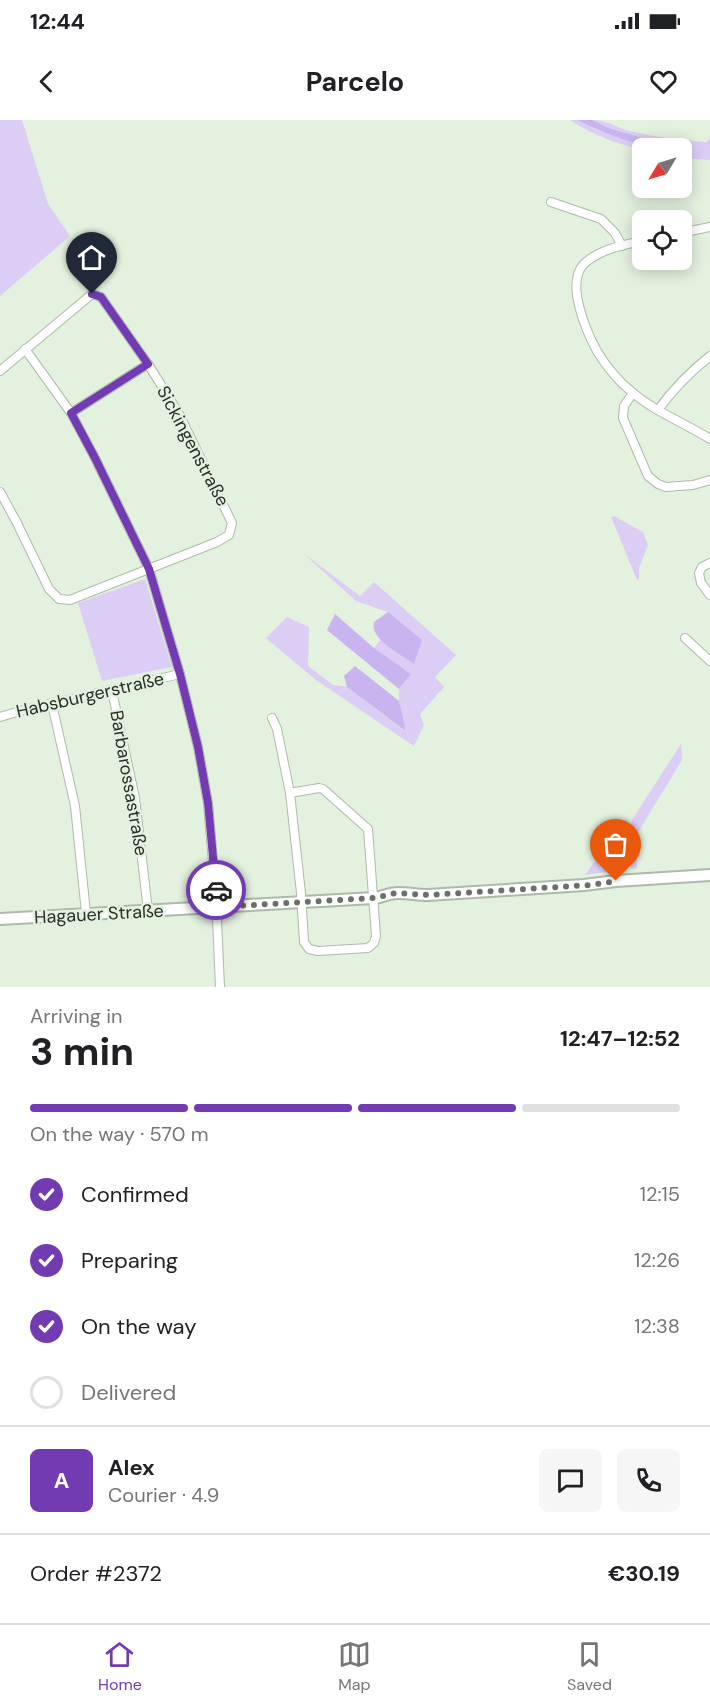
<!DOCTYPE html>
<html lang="en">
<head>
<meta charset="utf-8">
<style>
  :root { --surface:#fff; --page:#f6f6f6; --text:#202124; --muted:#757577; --line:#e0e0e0; --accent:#733bb1 }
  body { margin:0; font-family:"DM Sans",sans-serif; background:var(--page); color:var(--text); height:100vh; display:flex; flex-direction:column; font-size:22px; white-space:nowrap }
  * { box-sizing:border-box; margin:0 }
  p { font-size:20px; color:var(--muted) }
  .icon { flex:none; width:33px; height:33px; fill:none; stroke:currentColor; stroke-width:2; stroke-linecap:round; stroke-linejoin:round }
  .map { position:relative; height:867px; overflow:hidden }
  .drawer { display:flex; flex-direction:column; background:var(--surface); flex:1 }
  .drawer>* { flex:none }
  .needle { width:39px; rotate:232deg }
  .fabs { position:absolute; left:632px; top:18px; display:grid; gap:12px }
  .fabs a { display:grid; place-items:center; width:60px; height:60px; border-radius:9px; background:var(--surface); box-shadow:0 3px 15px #0003; font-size:30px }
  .pin { position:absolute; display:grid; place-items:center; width:51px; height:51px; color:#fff; margin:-62px -26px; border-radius:50% 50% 50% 0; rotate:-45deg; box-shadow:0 0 6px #0007 }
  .pin .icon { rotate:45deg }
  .courier { position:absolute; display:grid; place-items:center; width:60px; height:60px; margin:-30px; border:4px solid #733bb1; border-radius:50%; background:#fff; color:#222; box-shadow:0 2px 8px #0007 }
  .headline em { font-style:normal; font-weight:700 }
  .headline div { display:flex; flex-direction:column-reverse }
  .headline { display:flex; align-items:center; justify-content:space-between; height:102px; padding:0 30px }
  h1 { font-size:39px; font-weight:700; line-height:45px }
  .bar { display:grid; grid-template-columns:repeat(4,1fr); gap:9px 6px; align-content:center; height:72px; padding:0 30px }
  .bar i { height:8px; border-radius:4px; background:var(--line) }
  .bar .selected { background:var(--accent) }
  .bar p { grid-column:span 4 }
  .line { display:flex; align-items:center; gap:15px; padding:0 30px; border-top:2px solid var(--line) }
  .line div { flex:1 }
  .round { display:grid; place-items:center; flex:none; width:63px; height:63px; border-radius:9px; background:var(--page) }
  ol { padding:0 30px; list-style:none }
  li { display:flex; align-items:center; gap:18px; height:66px }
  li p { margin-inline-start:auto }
  li .icon { padding:6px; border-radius:50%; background:var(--accent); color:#fff; stroke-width:4 }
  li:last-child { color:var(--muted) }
  li i { width:33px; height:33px; border:3px solid var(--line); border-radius:50% }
  .status { display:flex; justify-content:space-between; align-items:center; height:42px; padding:0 30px; background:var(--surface); direction:ltr }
  .status svg { height:16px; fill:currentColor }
  header { display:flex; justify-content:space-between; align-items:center; height:78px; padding:0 30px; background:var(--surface); font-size:27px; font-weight:700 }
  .menu { display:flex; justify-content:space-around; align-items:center; height:84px; border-top:2px solid var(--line); background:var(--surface); font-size:16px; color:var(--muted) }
  .menu a { display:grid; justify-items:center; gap:3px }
  .menu .selected { color:var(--accent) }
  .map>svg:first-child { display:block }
  .green { fill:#dccdf5 }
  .water { fill:#cab4ef }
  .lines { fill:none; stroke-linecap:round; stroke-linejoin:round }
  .street-casing { stroke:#adbaa9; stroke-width:10 }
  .secondary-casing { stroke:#adbaa9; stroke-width:14 }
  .street { stroke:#fff; stroke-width:8 }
  .secondary { stroke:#fff; stroke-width:10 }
  .done { stroke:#6a7267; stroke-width:6; stroke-dasharray:0 10.8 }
  .route { stroke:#733bb1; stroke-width:8 }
  .labels { text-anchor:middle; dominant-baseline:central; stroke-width:5; stroke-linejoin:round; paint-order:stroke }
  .street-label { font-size:18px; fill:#292e27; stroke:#e3f1df }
</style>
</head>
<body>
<div class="status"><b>12:44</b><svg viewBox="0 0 49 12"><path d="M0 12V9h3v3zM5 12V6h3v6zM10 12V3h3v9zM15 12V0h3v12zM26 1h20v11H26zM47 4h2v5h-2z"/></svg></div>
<header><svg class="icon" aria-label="back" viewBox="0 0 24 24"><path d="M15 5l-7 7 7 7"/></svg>Parcelo<svg class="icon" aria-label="heart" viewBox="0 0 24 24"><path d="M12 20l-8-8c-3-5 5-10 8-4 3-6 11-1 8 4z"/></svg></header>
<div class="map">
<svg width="710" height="867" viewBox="0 0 710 867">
  <rect width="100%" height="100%" fill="#e3f1df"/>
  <!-- green -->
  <g class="green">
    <polygon points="0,0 22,0 48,84 70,116 0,176"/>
    <path d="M570,0H577L597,10L653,21L609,8L592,0C606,0 616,7 629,11C654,17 680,20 706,22L710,17V40L681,38V28H642V30C616,23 592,15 570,0Z"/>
    <polygon points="614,396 643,412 648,425 639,448 639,459 637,460 611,397"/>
    <polygon points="303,433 360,476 374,462 456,535 435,557 444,567 420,594 424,605 414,626 316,560 266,518 287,497 309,507 308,546 333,565 347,567 403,610 399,581 399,569 411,554 374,528 380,520 414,544 388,492 356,481"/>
    <polygon points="145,459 172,547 102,561 78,483"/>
    <polygon points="681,624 682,640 637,714 637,748 631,749 630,713 632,700"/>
    <polygon points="627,697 625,713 627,749 585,755"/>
  </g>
  <!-- water -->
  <g class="water">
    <path d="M577,0H592L609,8L653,21V23L652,26L649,27C624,20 600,12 577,0Z"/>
    <path d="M388,492L422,520L414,544C402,535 369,519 374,502Z"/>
    <polygon points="335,494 374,528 411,554 399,569 327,510"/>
    <polygon points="355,546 399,581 405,607 404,610 347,567 344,556"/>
  </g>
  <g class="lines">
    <defs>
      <g id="street">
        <polyline points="551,82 601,99 615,113 622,126"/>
        <polyline points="681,113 710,107"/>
        <path d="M642,121C623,125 597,130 583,145C566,164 586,211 597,231C606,246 618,261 632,272C655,292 685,303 710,319"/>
        <polyline points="25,229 71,293 95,338 149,449 180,554 198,627 208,683 216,777 220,867"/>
        <polyline points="0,251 92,174 101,177 148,244 179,294 232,403 229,415 217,422 70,480 59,479 49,469 16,401 0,372"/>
        <polyline points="633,273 624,286 623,298 648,356 658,364 666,367 693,365 710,360"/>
        <path d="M658,290C673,269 690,252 710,236"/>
        <polyline points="71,293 148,244"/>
        <polyline points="710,443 702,447 699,453 701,463 710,475"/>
        <polyline points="685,518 710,541"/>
        <polyline points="112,571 135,678 148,791"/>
        <polyline points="52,584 75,686 86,793"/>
        <polyline points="0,597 27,589 180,554"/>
        <polyline points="272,598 277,609 290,673 301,773 304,822 309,829 318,831 368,828 374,823 376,816 368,709 323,669 319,668 290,673"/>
      </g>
      <path id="secondary" d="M0,799L374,778C382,777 389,773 398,773C408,773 418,775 428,775L584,765L616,761L710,755"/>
    </defs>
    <!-- street casing -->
    <use href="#street" class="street-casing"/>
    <!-- secondary casing -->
    <use href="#secondary" class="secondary-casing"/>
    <!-- street -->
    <use href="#street" class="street"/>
    <!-- secondary -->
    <use href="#secondary" class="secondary"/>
  </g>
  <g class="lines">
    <!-- done -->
    <polyline class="done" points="216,770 217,787 374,778 396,773 428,775 591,765 616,761"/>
    <!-- route -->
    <polyline class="route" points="92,174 101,177 148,244 71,293 95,338 149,449 180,554 198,627 208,683 216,770"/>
  </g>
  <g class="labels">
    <!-- street labels -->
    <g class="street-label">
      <text transform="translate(193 326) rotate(62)">Sickingenstraße</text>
      <text transform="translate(90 575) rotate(-13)">Habsburgerstraße</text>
      <text transform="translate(129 663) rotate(80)">Barbarossastraße</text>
      <text transform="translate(99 794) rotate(-3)">Hagauer Straße</text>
    </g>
  </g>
</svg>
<div class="fabs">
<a><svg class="needle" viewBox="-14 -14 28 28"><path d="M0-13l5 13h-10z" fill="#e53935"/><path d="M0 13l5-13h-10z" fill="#757577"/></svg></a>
<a><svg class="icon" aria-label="locate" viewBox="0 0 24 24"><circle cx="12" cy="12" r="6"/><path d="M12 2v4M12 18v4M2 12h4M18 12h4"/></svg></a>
</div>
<div class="pin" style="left:616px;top:761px;background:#ea580c"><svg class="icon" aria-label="bag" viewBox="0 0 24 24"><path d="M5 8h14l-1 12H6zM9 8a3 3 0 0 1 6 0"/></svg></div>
<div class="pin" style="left:92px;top:174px;background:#1f2937"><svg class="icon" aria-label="home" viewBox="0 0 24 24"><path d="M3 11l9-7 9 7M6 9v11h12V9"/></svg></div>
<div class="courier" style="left:216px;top:770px"><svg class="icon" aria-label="car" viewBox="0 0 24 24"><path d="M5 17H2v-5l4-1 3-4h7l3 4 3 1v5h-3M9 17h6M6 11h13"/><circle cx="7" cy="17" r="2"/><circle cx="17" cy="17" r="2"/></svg></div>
</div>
<section class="drawer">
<div class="headline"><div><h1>3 min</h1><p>Arriving in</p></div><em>12:47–12:52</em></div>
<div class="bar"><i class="selected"></i><i class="selected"></i><i class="selected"></i><i></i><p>On the way · 570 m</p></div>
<ol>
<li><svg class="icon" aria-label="check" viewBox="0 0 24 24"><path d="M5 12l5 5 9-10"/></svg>Confirmed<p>12:15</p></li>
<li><svg class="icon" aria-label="check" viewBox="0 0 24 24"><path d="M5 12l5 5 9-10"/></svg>Preparing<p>12:26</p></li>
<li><svg class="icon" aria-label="check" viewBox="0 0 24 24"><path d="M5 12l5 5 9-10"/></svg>On the way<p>12:38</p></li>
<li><i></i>Delivered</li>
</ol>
<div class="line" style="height:108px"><b class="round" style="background:var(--accent);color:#fff">A</b><div><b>Alex</b><p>Courier · 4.9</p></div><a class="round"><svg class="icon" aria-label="chat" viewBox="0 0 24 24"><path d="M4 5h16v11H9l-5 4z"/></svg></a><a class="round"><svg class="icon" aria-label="phone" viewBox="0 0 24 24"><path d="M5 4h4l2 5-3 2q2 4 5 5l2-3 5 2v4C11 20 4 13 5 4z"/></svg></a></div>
<div class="line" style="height:78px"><div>Order #2372</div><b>€30.19</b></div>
</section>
<nav class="menu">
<a class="selected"><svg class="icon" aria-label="home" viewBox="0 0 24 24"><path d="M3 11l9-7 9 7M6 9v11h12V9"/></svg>Home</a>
<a><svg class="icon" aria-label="map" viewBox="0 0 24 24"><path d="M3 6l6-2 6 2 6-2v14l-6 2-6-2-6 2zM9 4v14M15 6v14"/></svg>Map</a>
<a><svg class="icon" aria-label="saved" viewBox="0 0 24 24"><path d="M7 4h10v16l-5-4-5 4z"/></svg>Saved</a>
</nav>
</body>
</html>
